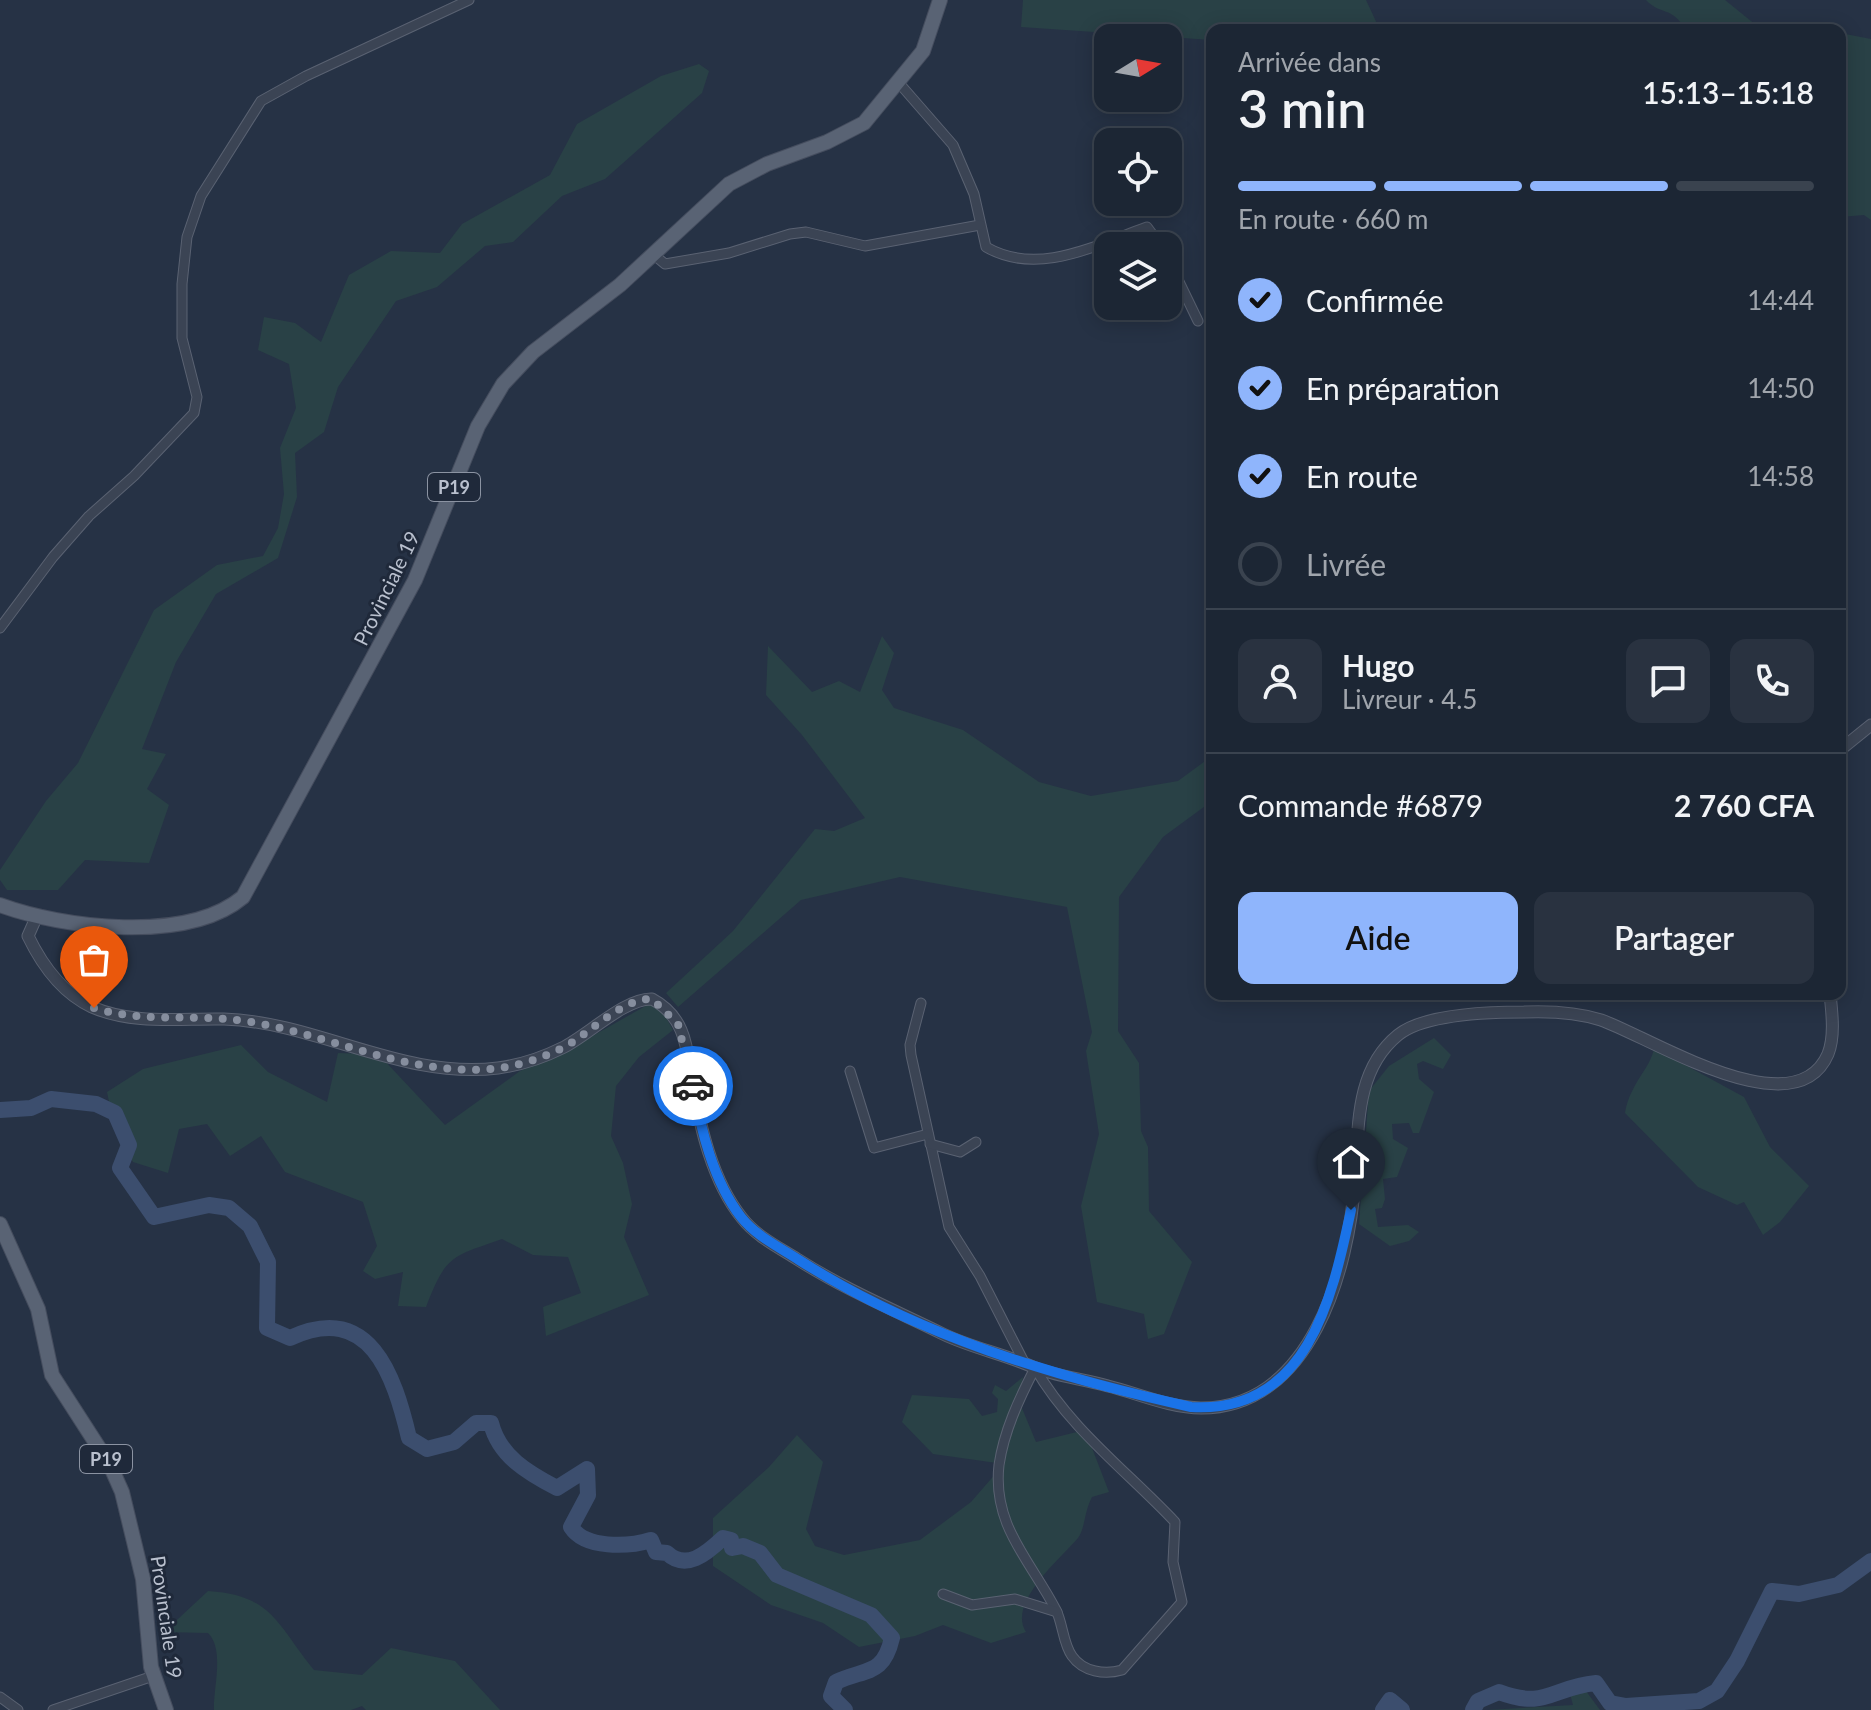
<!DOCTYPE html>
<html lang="fr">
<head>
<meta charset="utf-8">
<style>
  :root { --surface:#1c2634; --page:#293240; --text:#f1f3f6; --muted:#a0a5ac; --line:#3a434f; --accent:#8fb5fc }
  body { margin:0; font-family:Lato,sans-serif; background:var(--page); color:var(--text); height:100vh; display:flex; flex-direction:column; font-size:30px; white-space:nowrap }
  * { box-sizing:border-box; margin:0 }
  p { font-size:26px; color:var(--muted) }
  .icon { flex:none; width:44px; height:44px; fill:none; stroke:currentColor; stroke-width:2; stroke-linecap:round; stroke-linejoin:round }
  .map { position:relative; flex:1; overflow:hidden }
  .details { position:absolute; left:1206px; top:24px; width:640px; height:976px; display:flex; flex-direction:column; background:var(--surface); border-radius:16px; box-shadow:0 4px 20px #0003,0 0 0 2px var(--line) }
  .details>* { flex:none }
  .needle { width:52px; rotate:79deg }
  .controls { position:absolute; left:1094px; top:24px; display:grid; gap:16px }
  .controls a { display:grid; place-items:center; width:88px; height:88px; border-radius:16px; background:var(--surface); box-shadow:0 4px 20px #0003,0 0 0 2px var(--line); font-size:40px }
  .pin { position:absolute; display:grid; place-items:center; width:68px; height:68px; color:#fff; margin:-82px -34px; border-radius:50% 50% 50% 0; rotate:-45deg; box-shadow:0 0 8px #0007 }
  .pin .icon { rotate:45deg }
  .courier { position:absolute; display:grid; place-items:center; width:80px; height:80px; margin:-40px; border:6px solid #1a73e8; border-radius:50%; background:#fff; color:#222; box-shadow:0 2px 10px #0007 }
  .overview em { font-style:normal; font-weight:600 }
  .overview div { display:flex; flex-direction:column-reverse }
  .overview { display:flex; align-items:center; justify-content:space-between; height:136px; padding:0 32px }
  h1 { font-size:52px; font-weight:600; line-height:60px }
  .bar { display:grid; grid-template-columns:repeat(4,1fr); gap:12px 8px; align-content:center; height:96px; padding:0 32px }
  .bar i { height:10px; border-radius:6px; background:var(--line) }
  .bar .selected { background:var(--accent) }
  .bar p { grid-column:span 4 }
  .line { display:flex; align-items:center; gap:20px; padding:0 32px; border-top:2px solid var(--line) }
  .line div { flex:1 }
  .round { display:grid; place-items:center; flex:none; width:84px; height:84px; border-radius:16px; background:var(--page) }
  ol { padding:0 32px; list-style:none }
  li { display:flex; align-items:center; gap:24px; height:88px }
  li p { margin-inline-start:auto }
  li .icon { padding:8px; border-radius:50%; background:var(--accent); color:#111; stroke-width:4 }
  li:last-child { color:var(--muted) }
  li i { width:44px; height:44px; border:4px solid var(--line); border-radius:50% }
  .button { display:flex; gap:16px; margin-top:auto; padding:16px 32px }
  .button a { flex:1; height:92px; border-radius:16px; background:var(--accent); color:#111; font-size:32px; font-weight:600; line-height:92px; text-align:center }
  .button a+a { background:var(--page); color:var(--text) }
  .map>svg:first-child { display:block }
  .green { fill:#294146 }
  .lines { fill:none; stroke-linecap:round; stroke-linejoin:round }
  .river { stroke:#3c4e6e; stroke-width:16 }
  .minor-casing { stroke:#5a6272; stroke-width:11 }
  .tertiary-casing { stroke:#5a6272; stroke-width:13 }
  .primary-casing { stroke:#454d5e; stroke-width:16 }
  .minor { stroke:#3b4454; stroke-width:9 }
  .tertiary { stroke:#3b4454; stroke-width:11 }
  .primary { stroke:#596374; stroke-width:14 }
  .done { stroke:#868e9e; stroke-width:8; stroke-dasharray:0 14.4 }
  .route { stroke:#1a73e8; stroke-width:10 }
  .labels { text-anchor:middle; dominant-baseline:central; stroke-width:6; stroke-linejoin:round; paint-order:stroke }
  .shield { fill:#1f293a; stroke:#8b93a2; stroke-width:2 }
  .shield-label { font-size:18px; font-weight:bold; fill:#b9c0ce }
  .street-label { font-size:20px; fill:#b9c0ce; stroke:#1f293a }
</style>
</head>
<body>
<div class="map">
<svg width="1871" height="1710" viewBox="0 0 1871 1710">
  <rect width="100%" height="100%" fill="#263245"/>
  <!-- green -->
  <g class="green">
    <polygon points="1023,0 1366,0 1380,30 1212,30 1212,40 1021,27"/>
    <path d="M1646,0H1725L1762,30H1686C1671,5 1661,16 1646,0Z"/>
    <polygon points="1840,33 1871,39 1871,220 1864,215 1840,217"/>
    <polygon points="699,64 709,71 702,93 605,179 562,196 513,242 485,246 437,287 396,301 338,387 324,432 295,453 297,497 278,558 216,594 176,662 142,749 166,754 147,789 169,805 149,863 85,860 58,890 7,890 0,880 0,870 46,801 78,763 154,610 217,565 263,556 278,528 284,494 280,448 296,408 289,364 258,350 264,317 295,323 321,342 349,275 391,251 440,253 462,224 550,175 577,124 661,76"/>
    <polygon points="882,636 894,653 882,690 894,708 963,730 1039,782 1091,796 1178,781 1212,756 1212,801 1163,837 1119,897 1118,1031 1139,1063 1141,1131 1148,1147 1149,1211 1192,1262 1164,1334 1148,1339 1144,1314 1097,1302 1081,1206 1099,1134 1086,1051 1092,1032 1067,907 900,877 801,900 678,1007 666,993 733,931 815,829 834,831 865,818 802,735 766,695 768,646 812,692 839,681 860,692"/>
    <path d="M649,1004L663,1012L673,1030L639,1057L616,1086L611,1136L623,1163L632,1204L624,1237L649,1295L546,1336L543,1307L581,1293L568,1257L533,1255L502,1239C451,1257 446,1255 426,1307L398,1306L403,1272L375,1279L363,1271L377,1246L363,1202L285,1172L261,1136L230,1156L207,1124L179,1129L168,1173L133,1162L115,1130L107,1092L143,1069L241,1045L268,1072L327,1102L338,1053L370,1054L382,1058L445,1125L520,1071L566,1051Z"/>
    <polygon points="1434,1038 1451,1055 1443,1069 1423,1061 1417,1064 1419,1079 1434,1092 1419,1133 1413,1133 1409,1123 1392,1124 1393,1139 1408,1148 1397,1177 1383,1179 1385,1199 1382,1208 1375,1209 1378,1227 1408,1225 1419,1232 1409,1241 1390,1246 1359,1224 1369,1091 1389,1066"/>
    <path d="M1654,1048L1744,1097L1770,1147L1809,1186L1780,1222L1763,1235L1744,1202L1737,1205L1698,1187L1625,1113C1630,1083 1651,1068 1654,1048Z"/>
    <path d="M1023,1377L1019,1401L1036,1442L1085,1430L1109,1492L1092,1497C1084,1512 1085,1529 1078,1538C1060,1559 1007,1603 1026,1632L991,1643L943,1625L915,1636L859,1647L823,1623L771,1605L713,1566V1518L769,1467L797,1435L823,1462L806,1529L815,1546L844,1555L920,1540L971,1502L1004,1464L933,1454L902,1422L912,1395L969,1399L982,1416L997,1412L998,1399L992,1393L995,1385L1006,1391Z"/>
    <path d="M208,1591C273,1595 277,1625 314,1670L362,1675L391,1648L455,1661L500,1710H366L362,1706L351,1710H214C213,1688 225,1650 208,1633L164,1632Z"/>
    <polygon points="1568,1686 1583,1687 1600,1710 1487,1710 1573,1705"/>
  </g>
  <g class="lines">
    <!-- river -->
    <g class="river">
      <path d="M0,1110L31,1108L51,1099L96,1104L115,1113L129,1145L120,1168L154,1217L209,1205L229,1208L250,1226L268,1262L267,1328L290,1338C370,1301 394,1375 409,1438L427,1449L454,1442L476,1423H491C499,1456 528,1473 557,1488L587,1469L588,1495L571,1527C585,1549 628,1547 651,1540L656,1552L667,1553C686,1571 706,1554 723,1538L731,1540L732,1548L743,1546L760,1553L777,1575L871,1615L892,1638C883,1676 867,1668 836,1682L831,1696L845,1710"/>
      <polyline points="1383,1710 1390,1700 1402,1710"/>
      <path d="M1473,1710L1478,1701L1499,1692C1546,1710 1552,1687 1596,1683L1610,1703L1626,1706L1699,1701L1717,1691L1737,1661L1772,1591L1799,1594L1838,1585L1871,1561"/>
    </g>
    <defs>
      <g id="minor">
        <path d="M899,83L953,145L974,194L986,247C1038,277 1096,245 1147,227L1161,246"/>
        <polyline points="653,254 665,264 729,253 790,234 806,232 865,246 980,225"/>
        <polyline points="1168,259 1198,321"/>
        <polyline points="0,628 53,557 89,516 134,476 194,413 197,397 182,338 182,284 187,237 201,196 261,101 306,76 469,0"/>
        <polyline points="921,1003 910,1045 911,1055 949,1227 980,1276 1024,1362"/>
        <polyline points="850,1071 874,1148 928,1134"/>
        <polyline points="930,1144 960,1152 976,1142"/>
        <path d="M1035,1368C1070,1429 1128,1472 1175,1522L1173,1562L1182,1602L1122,1670C1105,1675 1083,1672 1072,1656C1063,1644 1063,1624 1056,1610C1031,1561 992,1526 999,1465C1004,1431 1019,1399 1035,1368Z"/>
        <polyline points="943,1594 972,1605 1015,1599 1057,1612"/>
        <polyline points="0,1697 18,1710"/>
        <polyline points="53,1710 153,1676"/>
      </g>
      <g id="tertiary">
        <polyline points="1840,750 1871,725"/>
        <path d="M36,918L28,936C42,965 62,993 92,1007C133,1025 180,1018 224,1019C317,1022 403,1080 498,1068C520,1065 542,1058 562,1048C587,1036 625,998 652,999C665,1006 675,1016 681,1030C688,1046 689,1064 692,1081C700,1126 712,1181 742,1218C756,1236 778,1247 797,1259C844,1289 894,1310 943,1334C972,1348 1004,1354 1033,1367C1055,1376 1084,1379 1108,1386C1137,1393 1170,1408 1201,1408C1311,1408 1349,1269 1355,1180C1359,1129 1354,1071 1398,1035C1424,1014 1490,1012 1524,1012C1549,1011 1576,1012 1601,1020C1650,1037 1795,1131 1828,1054C1835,1036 1832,1013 1830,994"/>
      </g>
      <g id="primary">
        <path d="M0,905C63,928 187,944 243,897L415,580L478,426L503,384L533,352L620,285L729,184L767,164L827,142L864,123L923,51L940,0"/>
        <polyline points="0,1224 38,1309 52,1375 110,1465 122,1492 143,1579 151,1667 166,1710"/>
      </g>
    </defs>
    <!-- minor casing -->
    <use href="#minor" class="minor-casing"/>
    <!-- tertiary casing -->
    <use href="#tertiary" class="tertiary-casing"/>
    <!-- primary casing -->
    <use href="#primary" class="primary-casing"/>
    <!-- minor -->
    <use href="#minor" class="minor"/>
    <!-- tertiary -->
    <use href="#tertiary" class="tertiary"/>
    <!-- primary -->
    <use href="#primary" class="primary"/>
  </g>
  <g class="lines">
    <!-- done -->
    <path class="done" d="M94,1008C148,1024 191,1013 244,1021C328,1033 411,1079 499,1068C521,1065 543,1058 562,1048C589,1035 621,998 652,999L678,1024L693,1086"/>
    <!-- route -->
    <path class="route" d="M693,1086C701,1129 713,1181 741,1217C756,1236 779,1247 799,1260C918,1336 1055,1377 1191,1407C1307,1414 1332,1299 1351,1210"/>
  </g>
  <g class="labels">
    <!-- shield labels -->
    <g class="shield">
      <rect x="428" y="473" width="52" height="28" rx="6"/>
      <rect x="80" y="1445" width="52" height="28" rx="6"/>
    </g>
    <g class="shield-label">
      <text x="454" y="487">P19</text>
      <text x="106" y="1459">P19</text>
    </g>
    <!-- street labels -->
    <g class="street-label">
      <text transform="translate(386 588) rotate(-64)">Provinciale 19</text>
      <text transform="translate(167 1617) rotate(82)">Provinciale 19</text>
    </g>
  </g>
</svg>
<div class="controls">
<a><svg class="needle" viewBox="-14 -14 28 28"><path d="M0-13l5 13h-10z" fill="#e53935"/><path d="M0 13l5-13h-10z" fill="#a0a5ac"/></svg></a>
<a><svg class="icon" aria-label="locate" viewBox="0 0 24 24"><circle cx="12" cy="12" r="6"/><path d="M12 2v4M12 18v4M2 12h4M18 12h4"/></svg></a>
<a><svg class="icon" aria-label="layers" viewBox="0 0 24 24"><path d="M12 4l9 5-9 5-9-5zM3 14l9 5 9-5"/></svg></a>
</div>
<div class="pin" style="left:94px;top:1008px;background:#ea580c"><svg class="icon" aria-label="bag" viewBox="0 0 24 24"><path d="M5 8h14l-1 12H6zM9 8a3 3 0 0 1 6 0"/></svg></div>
<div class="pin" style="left:1351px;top:1210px;background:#1f2937"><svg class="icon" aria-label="home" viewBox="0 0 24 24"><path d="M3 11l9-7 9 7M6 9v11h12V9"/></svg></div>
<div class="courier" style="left:693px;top:1086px"><svg class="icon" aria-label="car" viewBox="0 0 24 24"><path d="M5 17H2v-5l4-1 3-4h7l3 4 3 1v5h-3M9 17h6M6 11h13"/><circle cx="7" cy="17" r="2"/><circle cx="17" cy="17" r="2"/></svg></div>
<section class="details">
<div class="overview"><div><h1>3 min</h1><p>Arrivée dans</p></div><em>15:13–15:18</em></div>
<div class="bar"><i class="selected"></i><i class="selected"></i><i class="selected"></i><i></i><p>En route · 660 m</p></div>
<ol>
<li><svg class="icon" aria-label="check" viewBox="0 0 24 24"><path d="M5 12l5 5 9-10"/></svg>Confirmée<p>14:44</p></li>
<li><svg class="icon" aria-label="check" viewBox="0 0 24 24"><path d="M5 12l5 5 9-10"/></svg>En préparation<p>14:50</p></li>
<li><svg class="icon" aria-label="check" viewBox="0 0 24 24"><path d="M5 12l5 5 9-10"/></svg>En route<p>14:58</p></li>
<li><i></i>Livrée</li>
</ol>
<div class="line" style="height:144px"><a class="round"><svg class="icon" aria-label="person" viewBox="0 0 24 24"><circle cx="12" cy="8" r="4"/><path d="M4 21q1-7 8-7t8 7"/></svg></a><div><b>Hugo</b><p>Livreur · 4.5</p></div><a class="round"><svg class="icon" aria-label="chat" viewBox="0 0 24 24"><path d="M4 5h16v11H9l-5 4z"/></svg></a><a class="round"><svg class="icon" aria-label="phone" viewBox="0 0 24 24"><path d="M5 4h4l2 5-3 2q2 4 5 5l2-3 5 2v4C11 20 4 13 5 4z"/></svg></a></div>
<div class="line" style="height:104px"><div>Commande #6879</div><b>2 760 CFA</b></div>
<div class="button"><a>Aide</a><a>Partager</a></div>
</section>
</div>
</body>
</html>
